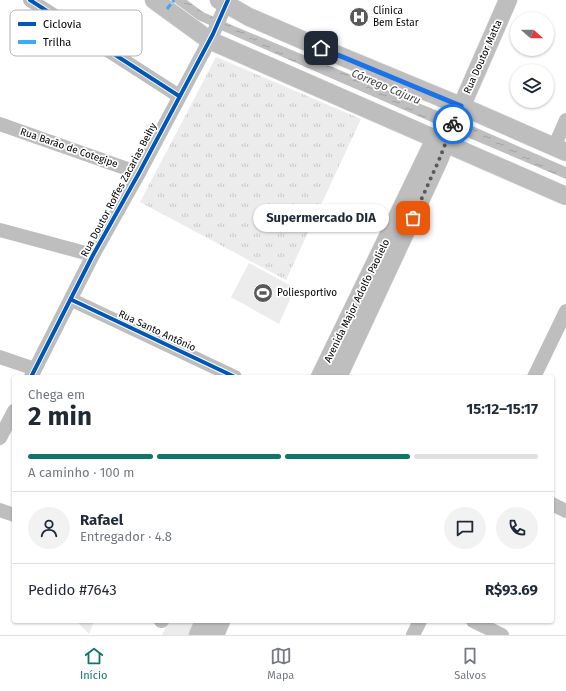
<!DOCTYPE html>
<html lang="pt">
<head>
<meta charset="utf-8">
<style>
  :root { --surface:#fff; --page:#f2f2f3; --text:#1f2937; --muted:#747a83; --line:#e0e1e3; --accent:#0f766e }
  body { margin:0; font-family:"Fira Sans",sans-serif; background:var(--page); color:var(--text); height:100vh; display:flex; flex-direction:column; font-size:15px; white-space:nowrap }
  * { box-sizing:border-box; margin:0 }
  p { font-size:13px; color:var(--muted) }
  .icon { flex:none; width:22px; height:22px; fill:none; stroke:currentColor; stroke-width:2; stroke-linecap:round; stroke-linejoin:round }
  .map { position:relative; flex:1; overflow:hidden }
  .sheet { position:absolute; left:12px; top:375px; width:542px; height:248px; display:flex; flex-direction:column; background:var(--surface); border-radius:4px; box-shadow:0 1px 3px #0004 }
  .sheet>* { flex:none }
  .needle { width:26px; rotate:111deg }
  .fabs { position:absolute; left:510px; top:12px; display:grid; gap:8px }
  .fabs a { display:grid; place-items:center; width:44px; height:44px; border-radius:50%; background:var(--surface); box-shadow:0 1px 3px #0004; font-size:20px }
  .pin { position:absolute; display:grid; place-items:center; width:34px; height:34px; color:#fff; margin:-17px; border-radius:8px; box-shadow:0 2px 6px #0006 }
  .courier { position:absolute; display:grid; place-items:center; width:40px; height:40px; margin:-20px; border:3px solid #1a73e8; border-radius:50%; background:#fff; color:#222; box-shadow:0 1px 5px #0007 }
  .bubble { position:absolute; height:28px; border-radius:14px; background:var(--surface); box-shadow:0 1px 3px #0004; font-size:13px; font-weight:700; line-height:28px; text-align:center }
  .head em { font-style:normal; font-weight:700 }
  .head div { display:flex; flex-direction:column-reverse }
  .head { display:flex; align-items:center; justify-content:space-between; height:68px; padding:0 16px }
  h1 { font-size:26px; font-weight:700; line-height:30px }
  .bar { display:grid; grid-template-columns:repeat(4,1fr); gap:6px 4px; align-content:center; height:48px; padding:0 16px }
  .bar i { height:5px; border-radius:3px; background:var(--line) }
  .bar .current { background:var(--accent) }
  .bar p { grid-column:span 4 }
  .line { display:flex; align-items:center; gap:10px; padding:0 16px; border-top:1px solid var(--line) }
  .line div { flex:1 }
  .round { display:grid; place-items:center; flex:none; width:42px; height:42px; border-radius:21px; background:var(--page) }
  .menu { display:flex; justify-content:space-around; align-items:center; height:56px; border-top:1px solid var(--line); background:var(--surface); font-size:11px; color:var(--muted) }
  .menu a { display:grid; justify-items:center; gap:2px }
  .menu .current { color:var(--accent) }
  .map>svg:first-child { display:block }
  .grass { fill:url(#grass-tufts) }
  .green { fill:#ececec }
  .water { fill:url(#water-ripples) }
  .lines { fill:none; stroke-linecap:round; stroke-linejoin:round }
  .major-casing { stroke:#dbdbdb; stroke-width:19 }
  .minor { stroke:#bebebe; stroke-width:14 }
  .major { stroke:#bebebe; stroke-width:18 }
  .quiet { stroke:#3fa9f5; stroke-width:3; stroke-dasharray:6 3; stroke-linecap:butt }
  .cycleway-casing { stroke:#fff; stroke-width:6 }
  .cycleway { stroke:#0057b8; stroke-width:4 }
  .done { stroke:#595959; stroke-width:4; stroke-dasharray:0 7.2 }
  .route { stroke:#1a73e8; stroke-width:5 }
  .labels { text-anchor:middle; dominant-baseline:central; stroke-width:3.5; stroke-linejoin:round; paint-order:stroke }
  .poi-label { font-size:10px; fill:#000; stroke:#fff; text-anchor:start }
  .street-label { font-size:10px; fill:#000; stroke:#fff }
  .water-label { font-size:11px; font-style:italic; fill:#444; stroke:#fff }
  .key { fill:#fff; stroke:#b2b2b2; stroke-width:1 }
  .key-label { font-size:11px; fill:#000 }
</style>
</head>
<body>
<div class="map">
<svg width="566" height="635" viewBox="0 0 566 635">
  <defs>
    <pattern id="grass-tufts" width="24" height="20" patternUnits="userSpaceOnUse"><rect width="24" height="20" fill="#ececec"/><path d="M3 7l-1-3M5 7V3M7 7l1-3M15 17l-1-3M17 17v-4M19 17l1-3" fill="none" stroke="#c9c9c9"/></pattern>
    <pattern id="water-ripples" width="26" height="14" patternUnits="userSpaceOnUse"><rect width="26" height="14" fill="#bfbfbf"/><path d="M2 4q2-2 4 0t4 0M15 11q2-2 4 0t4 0" fill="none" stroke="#a2a2a2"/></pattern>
  </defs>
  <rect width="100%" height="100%" fill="#fff"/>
  <!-- grass -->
  <polygon class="grass" points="216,57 361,119 286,280 140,202"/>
  <!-- green -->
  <g class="green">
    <polygon points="249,263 295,288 279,324 231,297"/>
    <polygon points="76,621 94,621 89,634"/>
    <polygon points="169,621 196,621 189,635 162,635"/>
  </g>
  <!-- water -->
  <polygon class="water" points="171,0 187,0 203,12 234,26 440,112 566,167 566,179 436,124 198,20"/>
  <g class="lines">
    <defs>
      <g id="major">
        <polyline points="154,0 209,40 566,196"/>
        <polyline points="219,0 249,17 321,48 461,106 566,152"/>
        <polyline points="320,377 435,139"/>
        <polyline points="338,377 439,160 445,144 508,0"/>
        <polyline points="198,635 204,621"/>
        <polyline points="215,635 221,621"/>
      </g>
    </defs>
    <!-- major casing -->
    <use href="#major" class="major-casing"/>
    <!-- minor -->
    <g class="minor">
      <polyline points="30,0 179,96"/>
      <polyline points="0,124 139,173"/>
      <polyline points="554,147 566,120"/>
      <polyline points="0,230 93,255"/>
      <polyline points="72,300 235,377"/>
      <polyline points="0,357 35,369"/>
      <polyline points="31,377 93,255 139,173 213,34 228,0"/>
      <polyline points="534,377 566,311"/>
      <polyline points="0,438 14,411"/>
      <polyline points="552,504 566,511"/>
      <polyline points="0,510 14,515"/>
      <polyline points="161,621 162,621"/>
      <polyline points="473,621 502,635"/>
      <polyline points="413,635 420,621"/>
    </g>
    <!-- major -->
    <use href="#major" class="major"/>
    <!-- quiet -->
    <polyline class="quiet" points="167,9 174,0"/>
    <defs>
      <g id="cycleway">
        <polyline points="30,0 179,96"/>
        <polyline points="72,300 235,377"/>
        <polyline points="31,377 93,255 139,173 213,34 228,0"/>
      </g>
    </defs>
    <!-- cycleway casing -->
    <use href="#cycleway" class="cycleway-casing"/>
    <!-- cycleway -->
    <use href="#cycleway" class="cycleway"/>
  </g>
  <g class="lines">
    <!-- done -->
    <polyline class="done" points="413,218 439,160 453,124"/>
    <!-- route -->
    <polyline class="route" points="321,48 461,106 453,124"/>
  </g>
  <!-- icons -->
  <defs>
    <symbol id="hospital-disc" viewBox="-11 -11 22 22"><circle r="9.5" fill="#595959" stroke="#fff"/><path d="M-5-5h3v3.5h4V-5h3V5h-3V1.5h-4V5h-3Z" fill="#fff"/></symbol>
    <symbol id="stadium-disc" viewBox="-11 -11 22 22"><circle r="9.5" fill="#595959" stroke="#fff"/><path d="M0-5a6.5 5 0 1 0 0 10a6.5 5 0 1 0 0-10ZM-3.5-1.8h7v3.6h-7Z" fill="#fff"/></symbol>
  </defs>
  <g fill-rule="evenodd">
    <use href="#hospital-disc" x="348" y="6" width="22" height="22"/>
    <use href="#stadium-disc" x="252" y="282" width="22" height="22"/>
  </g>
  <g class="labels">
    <!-- poi labels -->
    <g class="poi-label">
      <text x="373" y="11">Clínica<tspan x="373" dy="12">Bem Estar</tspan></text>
      <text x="277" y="293">Poliesportivo</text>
    </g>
    <!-- street labels -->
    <g class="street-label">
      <text transform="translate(483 57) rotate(-66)">Rua Doutor Matta</text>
      <text transform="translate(69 148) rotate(19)">Rua Barão de Cotegipe</text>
      <text transform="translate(119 190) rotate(-62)">Rua Doutor Roffes Zacarias Beihy</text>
      <text transform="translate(357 301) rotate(-64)">Avenida Major Adolfo Paolielo</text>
      <text transform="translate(157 331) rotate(25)">Rua Santo Antônio</text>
    </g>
    <!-- water labels -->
    <g class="water-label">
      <text transform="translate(386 87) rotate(23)">Córrego Cajuru</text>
    </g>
  </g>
  <!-- legend -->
  <rect x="10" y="10" width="132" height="46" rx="6" class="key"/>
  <rect x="18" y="22" width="18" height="4" fill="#0057b8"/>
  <rect x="18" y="40" width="18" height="4" fill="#3fa9f5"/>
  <g class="key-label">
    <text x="43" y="28">Ciclovia</text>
    <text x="43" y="46">Trilha</text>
  </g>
</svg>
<div class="fabs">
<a><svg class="needle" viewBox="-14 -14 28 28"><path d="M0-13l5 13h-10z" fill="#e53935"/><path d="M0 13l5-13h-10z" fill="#747a83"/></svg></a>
<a><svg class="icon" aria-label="layers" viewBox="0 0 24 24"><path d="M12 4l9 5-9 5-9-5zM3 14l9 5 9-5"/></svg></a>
</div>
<div class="pin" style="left:413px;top:218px;background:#ea580c"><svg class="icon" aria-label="bag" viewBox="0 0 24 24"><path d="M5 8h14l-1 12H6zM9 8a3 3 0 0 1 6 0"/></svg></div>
<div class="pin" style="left:321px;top:48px;background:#1f2937"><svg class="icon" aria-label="home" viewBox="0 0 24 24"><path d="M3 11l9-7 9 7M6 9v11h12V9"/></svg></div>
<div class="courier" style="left:453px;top:124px"><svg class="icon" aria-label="bike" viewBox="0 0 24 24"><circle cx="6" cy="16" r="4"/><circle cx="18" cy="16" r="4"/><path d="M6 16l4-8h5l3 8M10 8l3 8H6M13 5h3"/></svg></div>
<div class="bubble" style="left:253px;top:204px;width:136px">Supermercado DIA</div>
<section class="sheet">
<div class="head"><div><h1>2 min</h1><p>Chega em</p></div><em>15:12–15:17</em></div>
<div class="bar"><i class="current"></i><i class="current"></i><i class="current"></i><i></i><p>A caminho · 100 m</p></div>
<div class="line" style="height:72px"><a class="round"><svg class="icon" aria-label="person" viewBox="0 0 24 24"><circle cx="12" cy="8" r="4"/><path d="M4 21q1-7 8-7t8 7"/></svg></a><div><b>Rafael</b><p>Entregador · 4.8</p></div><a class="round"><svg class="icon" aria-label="chat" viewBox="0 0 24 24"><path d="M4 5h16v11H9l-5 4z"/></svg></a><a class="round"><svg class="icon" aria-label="phone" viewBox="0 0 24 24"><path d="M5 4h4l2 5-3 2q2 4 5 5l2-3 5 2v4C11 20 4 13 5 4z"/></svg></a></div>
<div class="line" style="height:52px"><div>Pedido #7643</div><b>R$93.69</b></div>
</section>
</div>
<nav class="menu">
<a class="current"><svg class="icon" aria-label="home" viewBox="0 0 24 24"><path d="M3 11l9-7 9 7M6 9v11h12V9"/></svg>Início</a>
<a><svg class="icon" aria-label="map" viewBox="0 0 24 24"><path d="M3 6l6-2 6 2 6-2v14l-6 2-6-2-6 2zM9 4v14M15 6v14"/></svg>Mapa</a>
<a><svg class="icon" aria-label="saved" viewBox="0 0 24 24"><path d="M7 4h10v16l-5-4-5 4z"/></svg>Salvos</a>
</nav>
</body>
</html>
